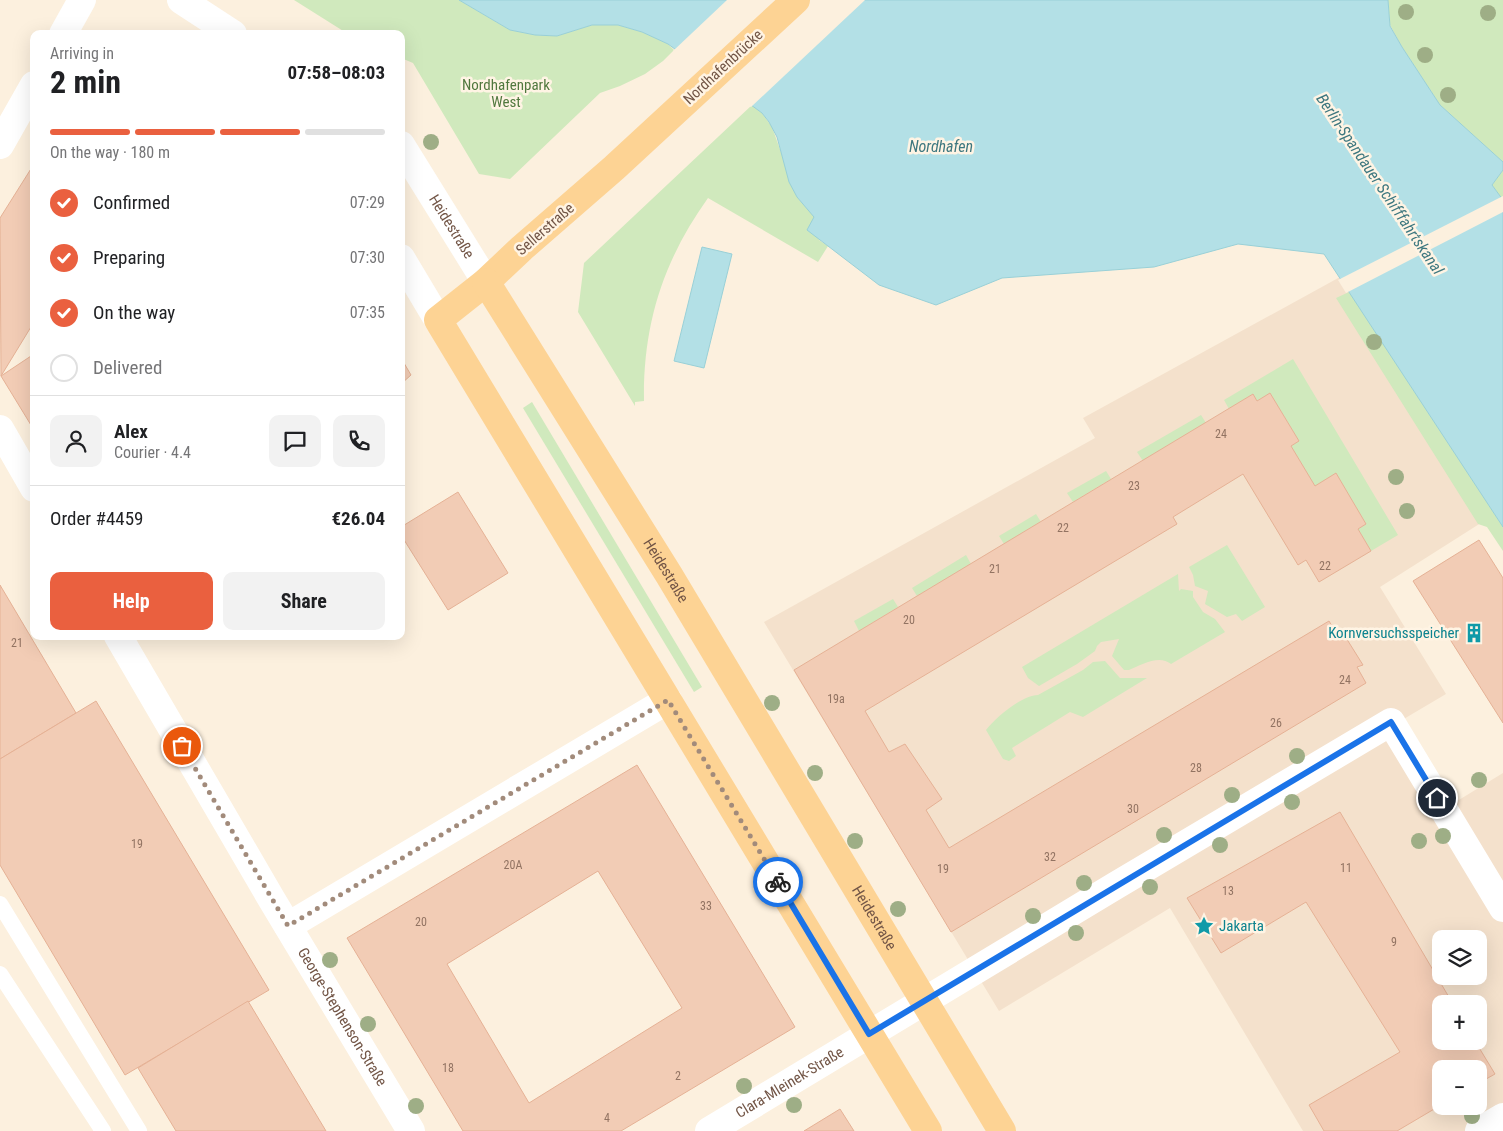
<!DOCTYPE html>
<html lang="en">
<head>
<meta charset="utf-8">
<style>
  :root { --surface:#fff; --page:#f2f2f2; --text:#202124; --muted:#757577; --line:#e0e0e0; --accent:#ea603f }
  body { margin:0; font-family:"Roboto Condensed",sans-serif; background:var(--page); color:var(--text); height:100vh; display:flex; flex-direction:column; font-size:19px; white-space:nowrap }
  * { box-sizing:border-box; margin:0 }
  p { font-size:16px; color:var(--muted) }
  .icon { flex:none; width:28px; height:28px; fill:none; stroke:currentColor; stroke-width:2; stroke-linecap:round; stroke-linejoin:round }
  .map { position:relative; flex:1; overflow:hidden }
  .panel { position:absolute; left:30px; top:30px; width:375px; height:610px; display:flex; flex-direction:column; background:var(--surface); border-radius:10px; box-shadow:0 5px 20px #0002 }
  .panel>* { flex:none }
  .buttons { position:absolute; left:1432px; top:930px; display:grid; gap:10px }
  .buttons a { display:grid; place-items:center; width:55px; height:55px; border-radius:10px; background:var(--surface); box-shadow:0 5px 20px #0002; font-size:25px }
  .pin { position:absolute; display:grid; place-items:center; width:42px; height:42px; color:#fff; margin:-21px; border:2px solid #fff; border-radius:50%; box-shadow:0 1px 5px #0007 }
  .courier { position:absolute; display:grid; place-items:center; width:50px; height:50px; margin:-25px; border:4px solid #1a73e8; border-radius:50%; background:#fff; color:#222; box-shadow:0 1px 6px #0007 }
  .summary em { font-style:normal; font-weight:700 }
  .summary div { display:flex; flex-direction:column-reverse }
  .summary { display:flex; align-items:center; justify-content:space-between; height:85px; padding:0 20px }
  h1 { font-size:32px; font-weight:700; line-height:38px }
  .bar { display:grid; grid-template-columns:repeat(4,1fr); gap:8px 5px; align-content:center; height:60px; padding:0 20px }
  .bar i { height:6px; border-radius:4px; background:var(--line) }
  .bar .current { background:var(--accent) }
  .bar p { grid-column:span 4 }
  .line { display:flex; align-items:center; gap:12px; padding:0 20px; border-top:1px solid var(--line) }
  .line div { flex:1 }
  .round { display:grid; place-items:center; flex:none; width:52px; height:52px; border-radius:10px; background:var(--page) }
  ol { padding:0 20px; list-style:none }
  li { display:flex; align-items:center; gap:15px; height:55px }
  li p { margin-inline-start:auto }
  li .icon { padding:5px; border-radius:50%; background:var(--accent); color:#fff; stroke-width:4 }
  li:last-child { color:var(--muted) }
  li i { width:28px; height:28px; border:2px solid var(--line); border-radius:50% }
  .button { display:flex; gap:10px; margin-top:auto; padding:10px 20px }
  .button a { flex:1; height:58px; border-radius:10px; background:var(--accent); color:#fff; font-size:20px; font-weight:700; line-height:58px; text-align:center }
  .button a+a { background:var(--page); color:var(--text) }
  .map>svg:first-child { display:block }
  .residential { fill:#f4e1cc; fill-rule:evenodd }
  .green { fill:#d0e9bd }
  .water { fill:#b3e0e6; stroke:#99d0d7 }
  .pier { fill:#fcf0de }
  .building { fill:#f2ccb5; stroke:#e5b195; fill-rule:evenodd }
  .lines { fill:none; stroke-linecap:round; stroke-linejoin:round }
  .lane { stroke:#fff; stroke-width:16 }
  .street { stroke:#fff; stroke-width:28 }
  .secondary { stroke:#fff; stroke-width:28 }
  .primary { stroke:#fdd394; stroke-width:28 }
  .tree { fill:#9eae86 }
  .done { stroke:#a28b7b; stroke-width:5; stroke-dasharray:0 9 }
  .route { stroke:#1a73e8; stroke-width:6 }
  .labels { text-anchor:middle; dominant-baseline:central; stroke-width:5; stroke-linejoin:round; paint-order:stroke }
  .number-label { font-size:12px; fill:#927362 }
  .street-label { font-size:15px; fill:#725546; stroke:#fff4e4 }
  .park-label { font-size:15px; fill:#51783e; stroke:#fff4e4 }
  .culture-label { font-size:15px; fill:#0d838f; stroke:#fff4e4; text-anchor:end }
  .water-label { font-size:16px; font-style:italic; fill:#3d777f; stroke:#fff4e4 }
</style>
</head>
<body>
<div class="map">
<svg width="1503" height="1131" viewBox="0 0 1503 1131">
  <rect width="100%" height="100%" fill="#fcf0de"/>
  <!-- residential -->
  <path class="residential" d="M1340,277L1495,514L1380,587L1446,694L1397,723L1449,806L1503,773V1131H1303L1170,908L999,1011L764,622L1095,438L1083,418ZM1441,939H1479V976H1441ZM1441,1004H1479V1041H1441ZM1441,1069H1479V1106H1441Z"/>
  <!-- green -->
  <g class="green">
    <polygon points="294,0 459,0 510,30 535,35 557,36 592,25 618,25 642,32 668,44 674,50 663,61 645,74 620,86 600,93 510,179 479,174 413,63 401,58 401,34 348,34"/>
    <polygon points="1388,0 1503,0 1503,162 1440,105 1402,47 1390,25"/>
    <path d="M752,105L762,113L772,127L797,197L815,217L819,240L828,246L818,262L708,198C663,261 643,324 644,401L635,402V406L578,312L584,263Z"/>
    <polygon points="1503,170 1503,200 1492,185"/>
    <polygon points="1349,292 1503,527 1503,551 1487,527 1478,524 1336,298"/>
    <polygon points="1293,359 1398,535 1371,551 1358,529 1366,524 1336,474 1315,486 1291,446 1299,441 1270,393 1257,401 1253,394 1229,409 1224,400"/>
    <polygon points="532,402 702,687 694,692 523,408"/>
    <polygon points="1201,415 1206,423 1143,461 1137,452"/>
    <polygon points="1106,471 1111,479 1073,502 1067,493"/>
    <polygon points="1036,514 1041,522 1004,544 999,536"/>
    <polygon points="1227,545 1265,607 1242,621 1236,614 1227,617 1205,604 1208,591 1195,586 1193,575 1189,567"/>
    <polygon points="966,555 971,564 917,596 912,588"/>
    <path d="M1178,574L1179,591L1181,589L1193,591V597L1203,612L1215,619L1225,632L1171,664C1159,654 1141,665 1129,670H1124L1112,656L1119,639L1101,642L1097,646L1095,651L1077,664L1039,686L1028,678L1022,667Z"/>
    <polygon points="893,599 898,607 859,631 854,621"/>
    <path d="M1105,661L1120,678H1147L1083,717L1070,712L1012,748L1016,756L1009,761L1003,759L986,730C997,716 1021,696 1038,695L1083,670L1093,662Z"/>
  </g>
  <!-- water -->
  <g class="water">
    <polygon points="459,0 1388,0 1390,26 1402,47 1440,105 1503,162 1503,170 1492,185 1503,200 1503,527 1324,254 1238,244 1154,267 1002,278 936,305 879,285 807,230 814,217 797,197 789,182 777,137 769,122 762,113 668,44 642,32 618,25 592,25 557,36 535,35 510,30"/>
    <polygon points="702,247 732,254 704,368 674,361"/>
  </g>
  <!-- pier -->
  <g class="pier">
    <polygon points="727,0 865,0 751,107 673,51"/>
    <polygon points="1503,196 1503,212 1346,293 1338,280"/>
  </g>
  <!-- building -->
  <g class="building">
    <polygon points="34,164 34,322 1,376 0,218"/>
    <polygon points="34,354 34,430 1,376"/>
    <polygon points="401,358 411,375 401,384"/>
    <polygon points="1270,393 1299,441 1291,446 1315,486 1336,473 1366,524 1358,529 1371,551 1319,582 1306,560 1298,565 1243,474 1173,517 1177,524 865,711 889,752 905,744 942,799 926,810 949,848 1329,621 1338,636 1343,633 1363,665 1357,667 1366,683 951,932 794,670 1253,394 1257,401"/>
    <polygon points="458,492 508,573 448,610 401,535 401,527"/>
    <polygon points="1479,540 1503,578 1503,723 1413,581"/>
    <polygon points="0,585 76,713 0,759"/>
    <polygon points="96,701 269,990 125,1075 0,865 0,759"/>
    <path d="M637,765L795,1027L621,1131H463L347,938ZM598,871L682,1008L529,1103L447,964Z"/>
    <polygon points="1340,812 1453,1004 1441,1004 1441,1041 1475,1041 1495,1074 1479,1083 1479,1069 1441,1069 1441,1105 1397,1131 1324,1131 1309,1105 1400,1052 1306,902 1221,953 1187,898"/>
    <polygon points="248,1001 326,1131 176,1131 138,1068"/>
    <polygon points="840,1109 854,1131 804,1131"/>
  </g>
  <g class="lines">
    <!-- lane -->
    <g class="lane">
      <polyline points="0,904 139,1131"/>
      <polyline points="0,974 103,1131"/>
    </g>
    <!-- street -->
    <g class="street">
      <polyline points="63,34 82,0"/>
      <polyline points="0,145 34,85"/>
      <polyline points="0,429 34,488"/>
      <path id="s1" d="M118,636L272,900L411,1131"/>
      <polyline points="288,926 668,700"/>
      <path id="s2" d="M709,1131L1115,886L1391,722L1503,908"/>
      <polyline points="1479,1131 1503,1117"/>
    </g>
    <!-- secondary -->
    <g class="secondary">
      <polyline points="181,0 233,34"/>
      <path id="s3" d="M401,145L486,282"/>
      <polyline points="401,258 438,320"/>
    </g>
    <!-- primary -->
    <g class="primary">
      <polyline points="796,0 614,168 522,248 486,282 438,320 928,1131"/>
      <path id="s4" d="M486,282L669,575L1002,1131"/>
    </g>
  </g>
  <!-- trees -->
  <g class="tree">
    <circle cx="1406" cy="12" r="8"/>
    <circle cx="1488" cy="13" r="8"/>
    <circle cx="1425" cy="55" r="8"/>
    <circle cx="1448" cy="95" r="8"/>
    <circle cx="431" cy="142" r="8"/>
    <circle cx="1374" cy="342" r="8"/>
    <circle cx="1396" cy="477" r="8"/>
    <circle cx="1407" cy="511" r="8"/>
    <circle cx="772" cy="703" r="8"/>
    <circle cx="1297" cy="756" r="8"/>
    <circle cx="815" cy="773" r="8"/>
    <circle cx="1479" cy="780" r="8"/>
    <circle cx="1232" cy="795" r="8"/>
    <circle cx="1292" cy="802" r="8"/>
    <circle cx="1164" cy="835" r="8"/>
    <circle cx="1443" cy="836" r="8"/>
    <circle cx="855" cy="841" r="8"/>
    <circle cx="1419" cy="841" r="8"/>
    <circle cx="1220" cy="845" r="8"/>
    <circle cx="1084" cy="883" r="8"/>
    <circle cx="1150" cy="887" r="8"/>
    <circle cx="898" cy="909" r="8"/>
    <circle cx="1033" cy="916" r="8"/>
    <circle cx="1076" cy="933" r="8"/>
    <circle cx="330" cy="960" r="8"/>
    <circle cx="368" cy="1024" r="8"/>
    <circle cx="744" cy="1086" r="8"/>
    <circle cx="794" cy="1105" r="8"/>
    <circle cx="416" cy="1106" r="8"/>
    <circle cx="1472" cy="1116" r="8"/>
  </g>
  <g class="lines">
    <!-- done -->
    <polyline class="done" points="182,746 288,926 668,700 778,882"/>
    <!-- route -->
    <polyline class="route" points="778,882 869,1034 1391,722 1437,798"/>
  </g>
  <!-- icons -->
  <defs>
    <symbol id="building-bare" viewBox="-9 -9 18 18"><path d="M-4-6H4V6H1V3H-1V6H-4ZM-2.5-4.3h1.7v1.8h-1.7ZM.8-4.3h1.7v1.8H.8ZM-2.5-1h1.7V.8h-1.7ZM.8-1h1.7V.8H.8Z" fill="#0f9aa8" stroke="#fff4e4" stroke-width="2.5" paint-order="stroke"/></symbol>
    <symbol id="sight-bare" viewBox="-9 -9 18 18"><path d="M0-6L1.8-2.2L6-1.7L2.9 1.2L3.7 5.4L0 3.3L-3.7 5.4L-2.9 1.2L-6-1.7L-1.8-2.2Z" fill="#0f9aa8" stroke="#fff4e4" stroke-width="2.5" paint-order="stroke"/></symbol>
  </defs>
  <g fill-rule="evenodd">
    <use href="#building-bare" x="1460" y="619" width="28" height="28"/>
    <use href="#sight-bare" x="1190" y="912" width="28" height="28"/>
  </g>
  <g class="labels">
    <!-- number labels -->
    <g class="number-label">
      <text x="1221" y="434">24</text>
      <text x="1134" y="486">23</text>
      <text x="1063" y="528">22</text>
      <text x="1325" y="566">22</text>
      <text x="995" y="569">21</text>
      <text x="909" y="620">20</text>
      <text x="17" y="643">21</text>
      <text x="1345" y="680">24</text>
      <text x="836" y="699">19a</text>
      <text x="1276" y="723">26</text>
      <text x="1196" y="768">28</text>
      <text x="1133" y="809">30</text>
      <text x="137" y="844">19</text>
      <text x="1050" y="857">32</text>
      <text x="513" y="865">20A</text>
      <text x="1346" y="868">11</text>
      <text x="943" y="869">19</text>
      <text x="1228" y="891">13</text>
      <text x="706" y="906">33</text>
      <text x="421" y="922">20</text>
      <text x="1394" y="942">9</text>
      <text x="448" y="1068">18</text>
      <text x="678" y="1076">2</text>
      <text x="607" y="1118">4</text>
    </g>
    <!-- street labels -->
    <g class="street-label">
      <text transform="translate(723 67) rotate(-43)">Nordhafenbrücke</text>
      <text stroke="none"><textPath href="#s3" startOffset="96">Heidestraße</textPath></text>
      <text transform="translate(545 229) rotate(-41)">Sellerstraße</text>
      <text stroke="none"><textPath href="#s4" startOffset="340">Heidestraße</textPath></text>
      <text stroke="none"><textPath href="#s4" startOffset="745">Heidestraße</textPath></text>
      <text stroke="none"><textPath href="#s1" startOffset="442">George-Stephenson-Straße</textPath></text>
      <text stroke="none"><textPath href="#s2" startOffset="94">Clara-Mleinek-Straße</textPath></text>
    </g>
    <!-- park labels -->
    <g class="park-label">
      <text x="506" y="85">Nordhafenpark<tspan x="506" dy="17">West</tspan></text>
    </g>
    <!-- culture labels -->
    <g class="culture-label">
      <text x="1459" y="633">Kornversuchsspeicher</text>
      <text x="1219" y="926" text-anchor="start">Jakarta</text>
    </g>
    <!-- water labels -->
    <g class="water-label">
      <text x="941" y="146">Nordhafen</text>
      <text transform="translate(1380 184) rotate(56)">Berlin-Spandauer Schifffahrtskanal</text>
    </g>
  </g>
</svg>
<div class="buttons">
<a><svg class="icon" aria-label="layers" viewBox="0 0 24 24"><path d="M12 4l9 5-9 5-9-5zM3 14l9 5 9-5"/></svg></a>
<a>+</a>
<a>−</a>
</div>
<div class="pin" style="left:182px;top:746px;background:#ea580c"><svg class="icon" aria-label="bag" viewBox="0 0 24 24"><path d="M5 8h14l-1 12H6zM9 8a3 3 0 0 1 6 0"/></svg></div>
<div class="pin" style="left:1437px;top:798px;background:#1f2937"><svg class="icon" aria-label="home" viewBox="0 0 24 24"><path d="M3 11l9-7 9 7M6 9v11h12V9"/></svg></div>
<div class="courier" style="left:778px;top:882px"><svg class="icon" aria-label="bike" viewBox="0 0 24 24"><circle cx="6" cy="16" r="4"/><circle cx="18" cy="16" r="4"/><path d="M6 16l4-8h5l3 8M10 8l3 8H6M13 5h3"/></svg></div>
<section class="panel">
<div class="summary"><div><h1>2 min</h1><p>Arriving in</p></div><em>07:58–08:03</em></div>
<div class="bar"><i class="current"></i><i class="current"></i><i class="current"></i><i></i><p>On the way · 180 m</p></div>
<ol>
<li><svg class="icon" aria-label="check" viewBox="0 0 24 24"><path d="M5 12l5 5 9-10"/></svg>Confirmed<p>07:29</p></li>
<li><svg class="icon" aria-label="check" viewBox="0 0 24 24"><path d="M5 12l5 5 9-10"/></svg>Preparing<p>07:30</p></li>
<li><svg class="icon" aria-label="check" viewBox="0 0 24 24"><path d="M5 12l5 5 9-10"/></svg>On the way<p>07:35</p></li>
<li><i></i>Delivered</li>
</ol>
<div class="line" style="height:90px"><a class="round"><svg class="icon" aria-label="person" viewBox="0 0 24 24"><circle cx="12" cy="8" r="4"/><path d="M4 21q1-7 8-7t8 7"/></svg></a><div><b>Alex</b><p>Courier · 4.4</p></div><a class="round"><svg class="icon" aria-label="chat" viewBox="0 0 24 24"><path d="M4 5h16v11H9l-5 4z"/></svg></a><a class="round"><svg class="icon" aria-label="phone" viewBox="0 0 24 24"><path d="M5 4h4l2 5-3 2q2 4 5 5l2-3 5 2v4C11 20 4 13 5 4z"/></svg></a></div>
<div class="line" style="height:65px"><div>Order #4459</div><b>€26.04</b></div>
<div class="button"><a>Help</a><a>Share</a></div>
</section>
</div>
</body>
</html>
